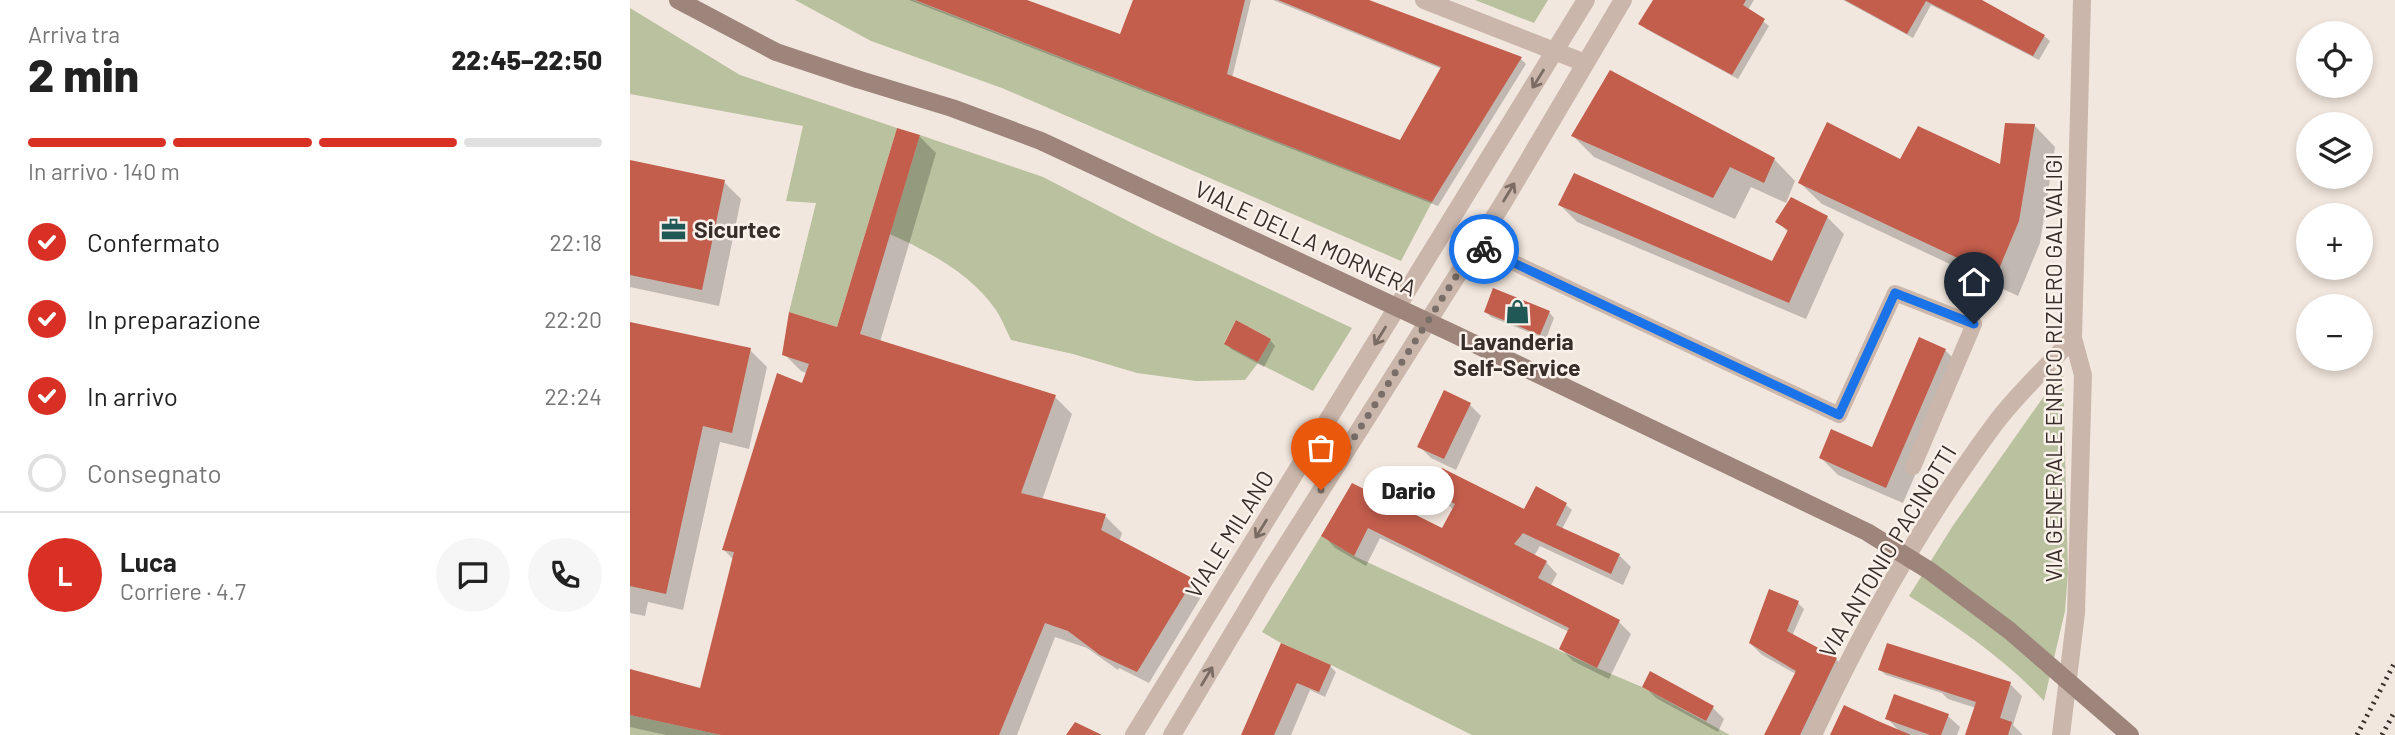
<!DOCTYPE html>
<html lang="it">
<head>
<meta charset="utf-8">
<style>
  :root { --surface:#fff; --page:#f6f6f6; --text:#222; --muted:#767676; --line:#e0e0e0; --accent:#d93025 }
  body { margin:0; font-family:Barlow,sans-serif; background:var(--page); color:var(--text); height:100vh; display:flex; flex-direction:column; font-size:26px; white-space:nowrap }
  * { box-sizing:border-box; margin:0 }
  p { font-size:23px; color:var(--muted) }
  .icon { flex:none; width:38px; height:38px; fill:none; stroke:currentColor; stroke-width:2; stroke-linecap:round; stroke-linejoin:round }
  .map { position:relative; flex:1; overflow:hidden }
  .details { display:flex; flex-direction:column; background:var(--surface); width:630px }
  .details>* { flex:none }
  .fabs { position:absolute; left:1666px; top:21px; display:grid; gap:14px }
  .fabs a { display:grid; place-items:center; width:77px; height:77px; border-radius:50%; background:var(--surface); box-shadow:0 4px 10px #0003; font-size:35px }
  .pin { position:absolute; display:grid; place-items:center; width:60px; height:60px; color:#fff; margin:-72px -30px; border-radius:50% 50% 50% 0; rotate:-45deg; box-shadow:0 0 7px #0007 }
  .pin .icon { rotate:45deg }
  .courier { position:absolute; display:grid; place-items:center; width:70px; height:70px; margin:-35px; border:5px solid #1a73e8; border-radius:50%; background:#fff; color:#222; box-shadow:0 2px 9px #0007 }
  .bubble { position:absolute; height:49px; border-radius:24px; background:var(--surface); box-shadow:0 4px 10px #0003; font-size:23px; font-weight:800; line-height:49px; text-align:center }
  .overview em { font-style:normal; font-weight:800 }
  .overview div { display:flex; flex-direction:column-reverse }
  .overview { display:flex; align-items:center; justify-content:space-between; height:119px; padding:0 28px }
  h1 { font-size:46px; font-weight:800; line-height:52px }
  .bar { display:grid; grid-template-columns:repeat(4,1fr); gap:10px 7px; align-content:center; height:84px; padding:0 28px }
  .bar i { height:9px; border-radius:5px; background:var(--line) }
  .bar .active { background:var(--accent) }
  .bar p { grid-column:span 4 }
  .line { display:flex; align-items:center; gap:18px; padding:0 28px; border-top:2px solid var(--line) }
  .line div { flex:1 }
  .round { display:grid; place-items:center; flex:none; width:74px; height:74px; border-radius:37px; background:var(--page) }
  ol { padding:0 28px; list-style:none }
  li { display:flex; align-items:center; gap:21px; height:77px }
  li p { margin-inline-start:auto }
  li .icon { padding:7px; border-radius:50%; background:var(--accent); color:#fff; stroke-width:4 }
  li:last-child { color:var(--muted) }
  li i { width:38px; height:38px; border:4px solid var(--line); border-radius:50% }
  main { display:flex; flex:1; min-height:0 }
  .map>svg:first-child { display:block }
  .green { fill:#b9c19e; fill-rule:evenodd }
  .shadow { fill:#0003 }
  .building { fill:#c35d4c }
  .lines { fill:none; stroke-linecap:round; stroke-linejoin:round }
  .service { stroke:#cab6aa; stroke-width:16 }
  .minor { stroke:#cab6aa; stroke-width:18 }
  .tertiary { stroke:#cab6aa; stroke-width:18 }
  .secondary { stroke:#9e857b; stroke-width:18 }
  .rail { stroke:#382d29; stroke-width:5; stroke-dasharray:2 5; stroke-linecap:butt }
  .secondary-bridge { stroke:#9e857b; stroke-width:18 }
  .oneway { stroke:#7a6b63 }
  .done { stroke:#796e68; stroke-width:7; stroke-dasharray:0 12.6 }
  .route { stroke:#1a73e8; stroke-width:9 }
  .labels { text-anchor:middle; dominant-baseline:central; stroke-width:5; stroke-linejoin:round; paint-order:stroke }
  .poi-label { font-size:23px; font-weight:bold; fill:#382d29; stroke:#faf1eb; text-anchor:start }
  .street-label { font-size:23px; fill:#382d29; stroke:#faf1eb }
</style>
</head>
<body>
<main>
<section class="details">
<div class="overview"><div><h1>2 min</h1><p>Arriva tra</p></div><em>22:45–22:50</em></div>
<div class="bar"><i class="active"></i><i class="active"></i><i class="active"></i><i></i><p>In arrivo · 140 m</p></div>
<ol>
<li><svg class="icon" aria-label="check" viewBox="0 0 24 24"><path d="M5 12l5 5 9-10"/></svg>Confermato<p>22:18</p></li>
<li><svg class="icon" aria-label="check" viewBox="0 0 24 24"><path d="M5 12l5 5 9-10"/></svg>In preparazione<p>22:20</p></li>
<li><svg class="icon" aria-label="check" viewBox="0 0 24 24"><path d="M5 12l5 5 9-10"/></svg>In arrivo<p>22:24</p></li>
<li><i></i>Consegnato</li>
</ol>
<div class="line" style="height:126px"><b class="round" style="background:var(--accent);color:#fff">L</b><div><b>Luca</b><p>Corriere · 4.7</p></div><a class="round"><svg class="icon" aria-label="chat" viewBox="0 0 24 24"><path d="M4 5h16v11H9l-5 4z"/></svg></a><a class="round"><svg class="icon" aria-label="phone" viewBox="0 0 24 24"><path d="M5 4h4l2 5-3 2q2 4 5 5l2-3 5 2v4C11 20 4 13 5 4z"/></svg></a></div>
</section>
<div class="map">
<svg width="1765" height="735" viewBox="0 0 1765 735">
  <rect width="100%" height="100%" fill="#f2e7de"/>
  <!-- green -->
  <g class="green">
    <polygon points="165,0 284,0 802,202 771,261 372,88 241,41"/>
    <polygon points="845,0 918,0 904,23"/>
    <polygon points="0,8 110,75 267,128 207,327 159,312 186,203 156,201 173,126 0,94"/>
    <path d="M290,135L413,177L527,236L722,328L683,391L628,363L615,380L566,381L507,373L443,354L381,340C376,330 372,319 366,310C340,273 301,253 260,234ZM606,320L641,339L628,362L594,343Z"/>
    <path d="M1433,369L1438,573L1435,611L1414,701C1375,659 1328,627 1279,596L1322,527Z"/>
    <polygon points="691,536 724,556 967,668 1012,687 1100,735 842,735 701,665 651,643 632,632"/>
    <polygon points="0,715 91,735 0,735"/>
  </g>
  <!-- shadow -->
  <g class="shadow">
    <polygon points="279,0 392,0 491,36 505,0 621,0 602,78 771,142 812,69 643,0 734,0 891,59 896,64 808,206"/>
    <polygon points="1025,0 1124,0 1118,10 1139,26 1108,79 1016,29 1010,24"/>
    <polygon points="1213,0 1348,0 1414,36 1420,41 1409,60 1301,5 1283,38"/>
    <polygon points="1404,125 1425,147 1410,243 1388,296 1192,204 1170,183 1271,162 1371,167"/>
    <polygon points="289,136 306,153 250,342 425,397 442,414 412,500 475,516 492,533 489,542 563,580 574,592 519,683 489,668 488,670 457,648 425,637 387,735 36,735 0,727 0,670 71,690 104,560 94,550 178,374 171,371 154,354 208,329"/>
    <polygon points="943,136 1144,159 1165,181 1156,203 1121,187 1105,219 964,157"/>
    <polygon points="0,162 94,182 111,199 89,306 0,287"/>
    <polygon points="930,205 1143,263 1159,233 1147,221 1197,217 1214,234 1176,319 947,222"/>
    <polygon points="856,312 919,312 924,318 916,339 861,317"/>
    <polygon points="0,323 120,350 137,367 119,449 90,442 53,610 18,602 15,616 0,613"/>
    <polygon points="640,340 645,346 634,367 601,349 596,343"/>
    <polygon points="1315,350 1332,367 1273,503 1208,475 1191,458 1243,449"/>
    <polygon points="840,405 851,416 826,470 801,458 789,446"/>
    <polygon points="723,486 821,535 824,510 800,489 902,514 906,489 936,505 942,510 932,529 989,555 1001,567 993,585 910,546 904,556 916,562 927,574 920,587 989,622 1001,634 979,679 943,661 931,649 939,632 750,538 736,566 705,548 694,536"/>
    <polygon points="1168,603 1174,609 1162,636 1206,659 1218,671 1187,735 1136,735 1166,674 1132,655 1120,643"/>
    <polygon points="652,645 700,666 706,672 695,697 680,690 661,735 613,735"/>
    <polygon points="1250,670 1380,684 1392,696 1383,725 1393,735 1337,735 1346,708 1318,699 1312,693 1256,675"/>
    <polygon points="1014,686 1083,708 1094,719 1088,732 1026,698"/>
    <polygon points="1318,716 1330,727 1327,735 1202,735 1271,733 1257,718"/>
  </g>
  <!-- building -->
  <g class="building">
    <polygon points="285,0 397,0 490,34 503,0 615,0 597,74 770,140 811,67 648,0 739,0 892,57 802,202"/>
    <polygon points="1023,0 1116,0 1113,5 1135,19 1102,75 1008,24"/>
    <polygon points="1215,0 1352,0 1415,35 1403,56 1296,1 1277,34"/>
    <polygon points="980,70 1145,158 1134,183 1100,167 1083,198 941,136"/>
    <polygon points="1197,122 1270,159 1288,126 1370,164 1375,123 1405,124 1389,221 1366,276 1168,183"/>
    <polygon points="267,128 290,135 230,334 426,395 391,493 476,514 471,530 564,579 507,672 470,655 438,631 415,623 369,735 91,735 0,715 0,669 70,688 104,552 92,550 147,373 172,383 179,364 152,355 159,312 207,327"/>
    <polygon points="0,160 95,180 72,290 0,275"/>
    <polygon points="944,173 1142,261 1158,230 1145,222 1161,197 1198,216 1159,303 928,205"/>
    <polygon points="863,288 920,311 910,335 854,312"/>
    <polygon points="606,320 641,339 628,362 594,344"/>
    <polygon points="0,322 121,348 102,433 73,426 36,594 0,586"/>
    <polygon points="1289,337 1316,349 1256,488 1189,458 1201,429 1242,447"/>
    <polygon points="814,390 841,403 814,459 787,447"/>
    <polygon points="812,468 894,509 906,486 937,503 926,525 990,554 981,574 893,533 884,544 917,561 908,578 990,620 967,668 929,649 939,628 738,528 724,556 691,536 722,483 812,528 825,504 797,489"/>
    <polygon points="1139,589 1169,601 1157,631 1207,658 1170,735 1134,735 1166,671 1119,643"/>
    <polygon points="651,643 701,665 689,692 667,683 644,735 611,735"/>
    <polygon points="1257,643 1381,682 1370,718 1382,722 1378,735 1335,735 1346,702 1248,670"/>
    <polygon points="1020,671 1084,706 1076,721 1012,687"/>
    <polygon points="1264,694 1319,714 1311,735 1300,735 1255,719"/>
    <polygon points="1214,705 1248,721 1281,735 1200,735"/>
    <polygon points="445,722 472,735 436,735"/>
  </g>
  <g class="lines">
    <!-- service -->
    <polyline class="service" points="846,245 1209,415 1265,293 1344,324 1283,467"/>
    <!-- minor -->
    <g class="minor">
      <polyline points="794,0 955,63"/>
      <path d="M1183,735C1233,627 1293,521 1364,425C1387,394 1417,367 1443,338"/>
      <polyline points="1431,735 1446,613 1453,375 1443,338 1452,0"/>
    </g>
    <!-- tertiary -->
    <g class="tertiary">
      <polyline points="504,735 956,0"/>
      <polyline points="542,735 635,579 873,203 993,0"/>
    </g>
    <!-- secondary -->
    <polyline class="secondary" points="48,0 146,52 227,79"/>
    <!-- rail -->
    <g class="rail">
      <polyline points="1727,735 1765,662"/>
      <polyline points="1752,735 1765,711"/>
    </g>
    <!-- secondary-bridge -->
    <polyline class="secondary-bridge" points="227,79 322,108 411,141 824,334 1237,532 1300,571 1380,631 1500,735"/>
  </g>
  <!-- one-way arrows -->
  <defs><path id="oneway-shaft" d="M-6 0H5M1.5-3L5.5 0L1.5 3" fill="none" stroke-width="1.6" stroke-linecap="round" stroke-linejoin="round" transform="scale(1.75)"/></defs>
  <g class="oneway">
    <use href="#oneway-shaft" transform="translate(908 79) rotate(122)"/>
    <use href="#oneway-shaft" transform="translate(879 192) rotate(-59)"/>
    <use href="#oneway-shaft" transform="translate(750 336) rotate(122)"/>
    <use href="#oneway-shaft" transform="translate(631 529) rotate(122)"/>
    <use href="#oneway-shaft" transform="translate(577 676) rotate(-59)"/>
  </g>
  <g class="lines">
    <!-- done -->
    <polyline class="done" points="691,490 846,245 854,249"/>
    <!-- route -->
    <polyline class="route" points="854,249 1209,415 1265,293 1344,324"/>
  </g>
  <!-- icons -->
  <defs>
    <symbol id="office-bare" viewBox="-9 -9 18 18"><path d="M-6-3h4V-5.5h4V-3h4V5H-6ZM-1-4.5V-3h2v-1.5ZM-6 0V1H6V0Z" fill="#205856" stroke="#faf1eb" stroke-width="2.5" paint-order="stroke"/></symbol>
    <symbol id="shop-bare" viewBox="-9 -9 18 18"><path d="M-5-2.5h2.3a2.7 3.5 0 0 1 5.4 0H5L5.5 6h-11ZM-1.5-2.5h3a1.5 2.3 0 0 0-3 0Z" fill="#205856" stroke="#faf1eb" stroke-width="2.5" paint-order="stroke"/></symbol>
  </defs>
  <g fill-rule="evenodd">
    <use href="#office-bare" x="26" y="212" width="35" height="35"/>
    <use href="#shop-bare" x="870" y="294" width="35" height="35"/>
  </g>
  <g class="labels">
    <!-- poi labels -->
    <g class="poi-label">
      <text x="64" y="229">Sicurtec</text>
      <text x="887" y="341" text-anchor="middle">Lavanderia<tspan x="887" dy="26">Self-Service</tspan></text>
    </g>
    <!-- street labels -->
    <g class="street-label">
      <text transform="translate(676 238) rotate(25)">VIALE DELLA MORNERA</text>
      <text transform="translate(1423 368) rotate(-90)">VIA GENERALE ENRICO RIZIERO GALVALIGI</text>
      <text transform="translate(599 534) rotate(-58)">VIALE MILANO</text>
      <text transform="translate(1257 551) rotate(-59)">VIA ANTONIO PACINOTTI</text>
    </g>
  </g>
</svg>
<div class="fabs">
<a><svg class="icon" aria-label="locate" viewBox="0 0 24 24"><circle cx="12" cy="12" r="6"/><path d="M12 2v4M12 18v4M2 12h4M18 12h4"/></svg></a>
<a><svg class="icon" aria-label="layers" viewBox="0 0 24 24"><path d="M12 4l9 5-9 5-9-5zM3 14l9 5 9-5"/></svg></a>
<a>+</a>
<a>−</a>
</div>
<div class="pin" style="left:691px;top:490px;background:#ea580c"><svg class="icon" aria-label="bag" viewBox="0 0 24 24"><path d="M5 8h14l-1 12H6zM9 8a3 3 0 0 1 6 0"/></svg></div>
<div class="pin" style="left:1344px;top:324px;background:#1f2937"><svg class="icon" aria-label="home" viewBox="0 0 24 24"><path d="M3 11l9-7 9 7M6 9v11h12V9"/></svg></div>
<div class="courier" style="left:854px;top:249px"><svg class="icon" aria-label="bike" viewBox="0 0 24 24"><circle cx="6" cy="16" r="4"/><circle cx="18" cy="16" r="4"/><path d="M6 16l4-8h5l3 8M10 8l3 8H6M13 5h3"/></svg></div>
<div class="bubble" style="left:733px;top:466px;width:91px">Dario</div>
</div>
</main>
</body>
</html>
